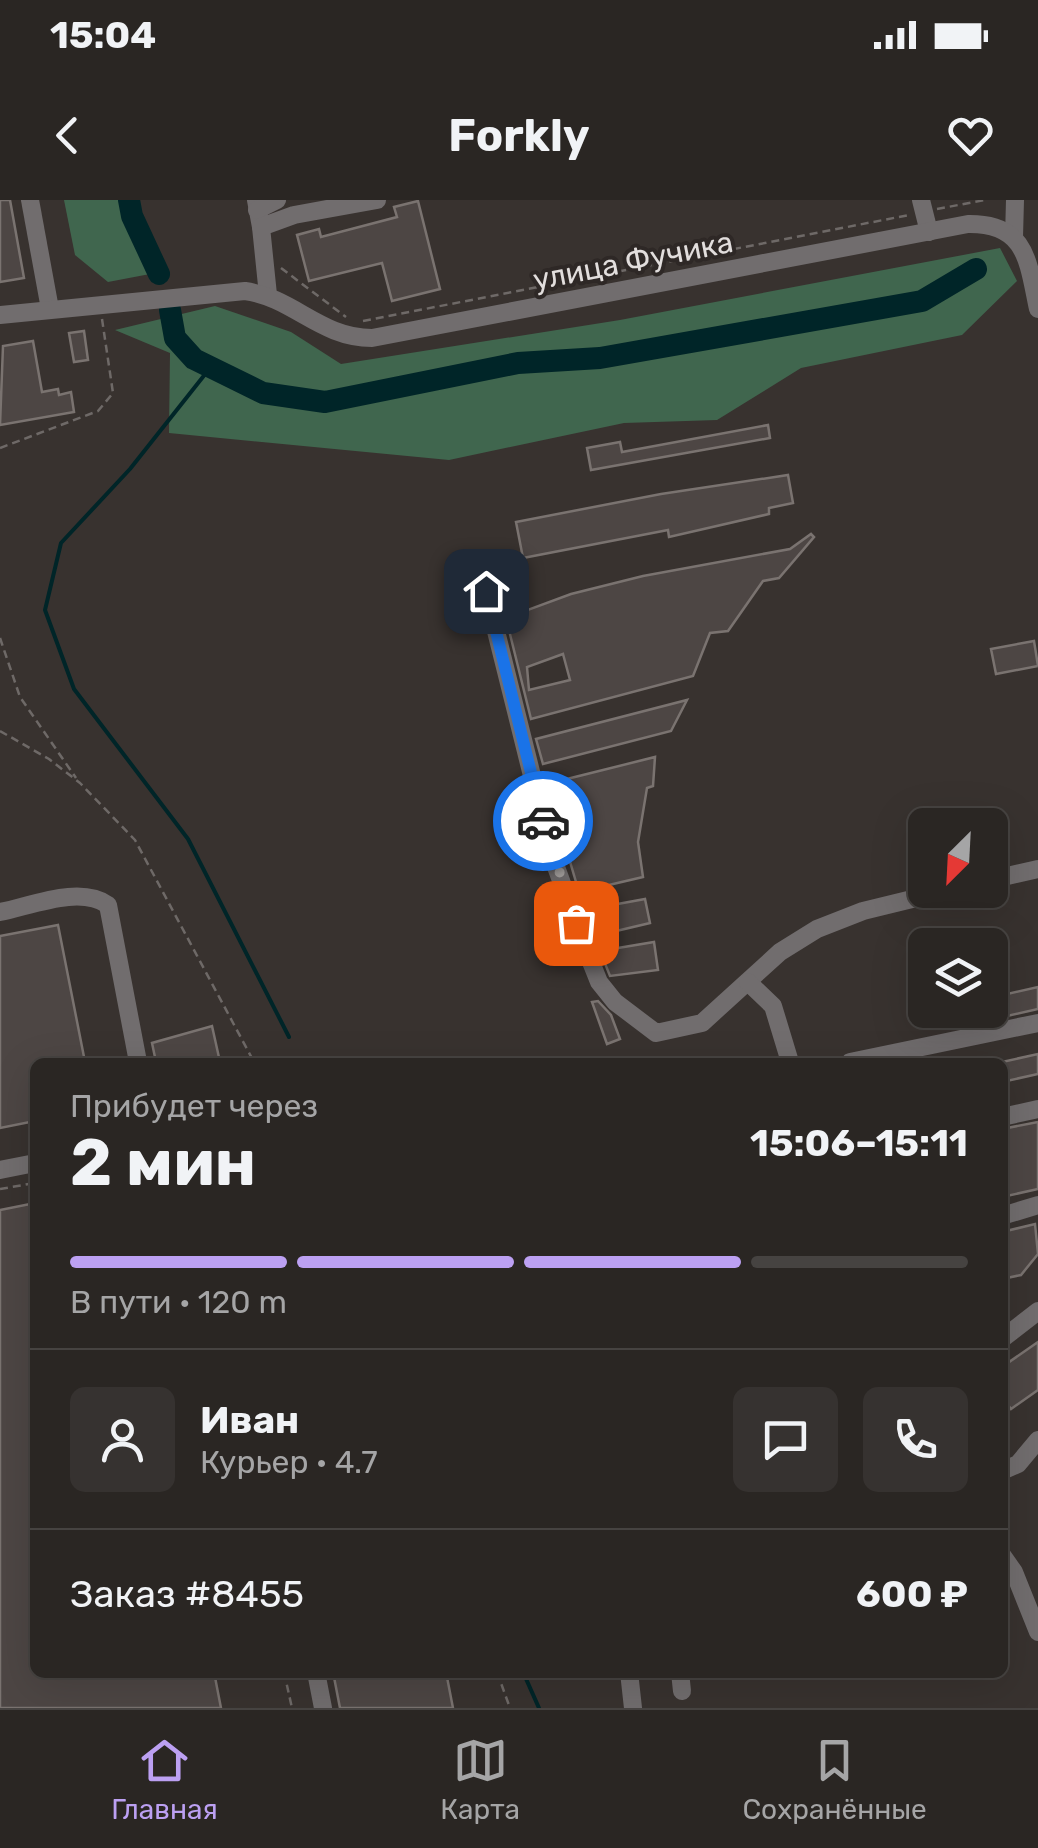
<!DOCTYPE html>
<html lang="ru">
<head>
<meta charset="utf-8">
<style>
  :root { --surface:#2a2623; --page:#363230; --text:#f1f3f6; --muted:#a5a5a6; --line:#464341; --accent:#bca0f2 }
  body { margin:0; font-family:Rubik,sans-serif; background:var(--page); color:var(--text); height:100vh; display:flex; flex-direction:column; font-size:38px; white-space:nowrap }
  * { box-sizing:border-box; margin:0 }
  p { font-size:32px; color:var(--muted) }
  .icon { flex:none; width:55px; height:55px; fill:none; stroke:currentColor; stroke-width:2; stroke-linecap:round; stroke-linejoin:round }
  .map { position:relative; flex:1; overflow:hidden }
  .panel { position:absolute; left:30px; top:858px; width:978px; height:620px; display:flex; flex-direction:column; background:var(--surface); border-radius:15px; box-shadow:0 10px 40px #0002,0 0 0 2px var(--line) }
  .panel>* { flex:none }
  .needle { width:65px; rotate:204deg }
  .fabs { position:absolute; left:908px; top:608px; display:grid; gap:20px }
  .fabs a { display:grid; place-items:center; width:100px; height:100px; border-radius:15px; background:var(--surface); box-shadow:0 10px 40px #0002,0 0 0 2px var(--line); font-size:50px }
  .pin { position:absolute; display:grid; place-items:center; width:85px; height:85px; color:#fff; margin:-42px; border-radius:20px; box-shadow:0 5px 15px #0006 }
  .courier { position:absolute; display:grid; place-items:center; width:100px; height:100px; margin:-50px; border:8px solid #1a73e8; border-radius:50%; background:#fff; color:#222; box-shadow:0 2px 12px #0007 }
  .overview em { font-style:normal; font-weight:700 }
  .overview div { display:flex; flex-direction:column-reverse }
  .overview { display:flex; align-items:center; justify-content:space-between; height:170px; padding:0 40px }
  h1 { font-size:65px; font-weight:700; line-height:75px }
  .bar { display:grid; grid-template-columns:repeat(4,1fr); gap:15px 10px; align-content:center; height:120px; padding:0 40px }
  .bar i { height:12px; border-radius:8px; background:var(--line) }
  .bar .on { background:var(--accent) }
  .bar p { grid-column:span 4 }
  .line { display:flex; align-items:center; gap:25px; padding:0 40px; border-top:2px solid var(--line) }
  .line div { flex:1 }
  .round { display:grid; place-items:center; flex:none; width:105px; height:105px; border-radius:15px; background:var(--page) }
  .status { display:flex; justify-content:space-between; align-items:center; height:70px; padding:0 50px; background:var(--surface); direction:ltr }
  .status svg { height:28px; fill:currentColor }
  header { display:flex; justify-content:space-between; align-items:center; height:130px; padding:0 40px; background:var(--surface); font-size:45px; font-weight:700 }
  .dock { display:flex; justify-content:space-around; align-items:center; height:140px; border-top:2px solid var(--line); background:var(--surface); font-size:28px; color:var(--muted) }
  .dock a { display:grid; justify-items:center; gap:5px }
  .dock .on { color:var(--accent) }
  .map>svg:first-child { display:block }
  .green { fill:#40664e }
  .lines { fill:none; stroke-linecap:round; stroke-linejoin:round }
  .stream { stroke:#002528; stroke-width:4 }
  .river { stroke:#002528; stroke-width:22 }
  .building { fill:#4d4644; stroke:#7a7370; stroke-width:2.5; fill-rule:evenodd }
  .path { stroke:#6e6967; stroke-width:2.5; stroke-dasharray:8 5; stroke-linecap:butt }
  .minor { stroke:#716d6e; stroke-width:18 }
  .done { stroke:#a6a2a0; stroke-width:10; stroke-dasharray:0 18 }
  .route { stroke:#1a73e8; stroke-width:12 }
  .labels { text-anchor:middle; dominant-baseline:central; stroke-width:8; stroke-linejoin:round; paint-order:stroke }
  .street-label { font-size:30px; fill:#e2dedd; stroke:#2e2826 }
</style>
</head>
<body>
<div class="status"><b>15:04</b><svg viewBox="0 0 49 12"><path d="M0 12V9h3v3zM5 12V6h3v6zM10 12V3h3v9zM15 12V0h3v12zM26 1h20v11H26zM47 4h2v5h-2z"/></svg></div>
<header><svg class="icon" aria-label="back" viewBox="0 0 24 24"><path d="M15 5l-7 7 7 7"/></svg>Forkly<svg class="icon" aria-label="heart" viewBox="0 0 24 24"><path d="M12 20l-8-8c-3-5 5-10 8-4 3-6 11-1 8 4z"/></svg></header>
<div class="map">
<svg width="1038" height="1508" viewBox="0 0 1038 1508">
  <rect width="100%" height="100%" fill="#38322f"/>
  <!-- green -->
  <g class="green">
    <polygon points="64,0 122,0 150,74 108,82 75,55"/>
    <polygon points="1000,48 1017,81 962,135 801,168 717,220 624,223 449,260 169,233 170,153 115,130 215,106 291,132 341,164 620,120"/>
  </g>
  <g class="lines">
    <!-- stream -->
    <g class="stream">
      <polyline points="210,168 130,269 61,343 45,410 74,489 188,639 289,837"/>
      <polyline points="523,1472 539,1508"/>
    </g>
    <!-- river -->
    <g class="river">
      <polyline points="129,0 132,16 159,74"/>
      <polyline points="170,110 175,138 194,159 263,193 325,202 518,163 600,158 922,101 976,69"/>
    </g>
  </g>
  <!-- building -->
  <g class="building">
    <polygon points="0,0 10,0 24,78 0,82"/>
    <polygon points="418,1 440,89 392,101 382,63 309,81 297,35 319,29 321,37 397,17 394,7"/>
    <polygon points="84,131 88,160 74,162 69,133"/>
    <polygon points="33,141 42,192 58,189 59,195 71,192 74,212 0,225 3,146"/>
    <polygon points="768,225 770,238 591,270 587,248 620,242 622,252"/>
    <polygon points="788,275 793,303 769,308 769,314 669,337 668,330 523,358 516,322 661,294"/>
    <path d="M811,334L814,337L779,378L763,381L728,431L710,433L693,476L531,519L506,418L571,394L643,376L790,349ZM563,454L570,480L529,490L527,467Z"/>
    <polygon points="1034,441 1038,466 996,474 991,449"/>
    <polygon points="687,500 671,531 543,564 536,539"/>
    <polygon points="655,557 653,586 647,588 638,642 643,677 579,692 547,584"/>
    <polygon points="645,699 650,723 595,736 585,710"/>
    <polygon points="58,725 85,862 35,862 35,921 0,928 0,736"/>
    <polygon points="654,742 658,770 610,776 600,751"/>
    <polygon points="1038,787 1038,809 998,818 994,797"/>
    <polygon points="598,801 611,815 620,839 607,844 592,802"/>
    <polygon points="212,826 220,862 156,862 152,843"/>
    <polygon points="1038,854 1038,874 1002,882 1002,862"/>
    <polygon points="1038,922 1038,989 1002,997 1002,929"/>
    <polygon points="35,1003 35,1472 214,1472 221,1508 0,1508 0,1010"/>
    <polygon points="1035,1024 1038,1054 1021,1075 1002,1079 1002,1032"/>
    <polygon points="1038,1142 1038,1190 1011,1209 1002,1197 1002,1167"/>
    <polygon points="333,1472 446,1472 453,1508 340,1508"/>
  </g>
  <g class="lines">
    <!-- path -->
    <g class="path">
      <polyline points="937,9 985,0"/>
      <polyline points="281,68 346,117"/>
      <polyline points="363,121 909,15"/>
      <polyline points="0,248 98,211 113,193 102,119"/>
      <polyline points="0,438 20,497 76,578"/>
      <polyline points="0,531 49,559 80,583 135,640 254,862"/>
      <polyline points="0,989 35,983"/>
      <polyline points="284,1472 292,1508"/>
      <polyline points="497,1472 510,1508"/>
    </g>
    <!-- minor -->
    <g class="minor">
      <polyline points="30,0 50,109"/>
      <polyline points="256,0 261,27"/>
      <polyline points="921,0 929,32"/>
      <polyline points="257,10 277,0"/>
      <polyline points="1014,37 1015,0"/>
      <polyline points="268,95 261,27 294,15 377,0"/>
      <path d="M0,115L245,91C294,98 320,138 372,138L968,24C1027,23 1028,62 1038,109"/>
      <polyline points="486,391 552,656 589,757 599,782 615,802 656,833 702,823 780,752 817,729 863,711 949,690"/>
      <polyline points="990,680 1038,669"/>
      <path d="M0,712C31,706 80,685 108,705L138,862"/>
      <polyline points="748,782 773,806 790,862"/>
      <polyline points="850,862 1038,823"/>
      <polyline points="1002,917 1038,909"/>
      <polyline points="0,970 35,963"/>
      <polyline points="1002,1016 1038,1005"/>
      <polyline points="1002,1139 1038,1111"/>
      <polyline points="1002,1271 1018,1264 1038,1240"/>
      <polyline points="1002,1355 1014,1372 1038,1432"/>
      <polyline points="316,1472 323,1508"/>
      <polyline points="629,1472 633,1508"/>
      <polyline points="680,1472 682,1491"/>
    </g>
  </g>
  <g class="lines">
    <!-- done -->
    <polyline class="done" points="543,621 576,723"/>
    <!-- route -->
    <polyline class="route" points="486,391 543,621"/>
  </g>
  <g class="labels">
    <!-- street labels -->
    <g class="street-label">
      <text transform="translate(633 61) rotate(-11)">улица Фучика</text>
    </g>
  </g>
</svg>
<div class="fabs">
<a><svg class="needle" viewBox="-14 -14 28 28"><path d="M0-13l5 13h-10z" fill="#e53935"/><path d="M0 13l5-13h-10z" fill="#a5a5a6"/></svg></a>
<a><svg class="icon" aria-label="layers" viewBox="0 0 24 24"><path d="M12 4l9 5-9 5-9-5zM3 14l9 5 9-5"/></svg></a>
</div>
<div class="pin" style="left:576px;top:723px;background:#ea580c"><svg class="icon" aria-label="bag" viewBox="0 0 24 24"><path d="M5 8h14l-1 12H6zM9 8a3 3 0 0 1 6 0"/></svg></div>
<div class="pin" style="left:486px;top:391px;background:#1f2937"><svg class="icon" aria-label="home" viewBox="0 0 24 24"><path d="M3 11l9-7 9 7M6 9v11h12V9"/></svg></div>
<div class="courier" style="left:543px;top:621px"><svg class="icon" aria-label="car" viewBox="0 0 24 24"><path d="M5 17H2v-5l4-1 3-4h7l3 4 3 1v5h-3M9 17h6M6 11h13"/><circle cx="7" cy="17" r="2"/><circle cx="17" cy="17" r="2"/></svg></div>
<section class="panel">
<div class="overview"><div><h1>2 мин</h1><p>Прибудет через</p></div><em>15:06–15:11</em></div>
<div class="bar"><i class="on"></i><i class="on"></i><i class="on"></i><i></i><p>В пути · 120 m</p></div>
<div class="line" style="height:180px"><a class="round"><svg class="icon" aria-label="person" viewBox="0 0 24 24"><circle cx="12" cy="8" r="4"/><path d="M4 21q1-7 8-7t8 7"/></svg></a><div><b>Иван</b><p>Курьер · 4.7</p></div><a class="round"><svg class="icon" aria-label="chat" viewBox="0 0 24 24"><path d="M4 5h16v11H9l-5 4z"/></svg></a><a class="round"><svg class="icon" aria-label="phone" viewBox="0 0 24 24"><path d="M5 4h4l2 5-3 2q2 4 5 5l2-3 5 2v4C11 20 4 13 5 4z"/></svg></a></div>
<div class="line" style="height:130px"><div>Заказ #8455</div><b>600 ₽</b></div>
</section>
</div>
<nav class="dock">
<a class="on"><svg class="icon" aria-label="home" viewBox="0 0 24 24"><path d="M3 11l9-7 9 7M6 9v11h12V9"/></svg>Главная</a>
<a><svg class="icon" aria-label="map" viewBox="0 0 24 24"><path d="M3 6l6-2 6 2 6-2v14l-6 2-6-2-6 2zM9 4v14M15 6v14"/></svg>Карта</a>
<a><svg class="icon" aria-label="saved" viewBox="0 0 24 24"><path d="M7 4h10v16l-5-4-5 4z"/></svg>Сохранённые</a>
</nav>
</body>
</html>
